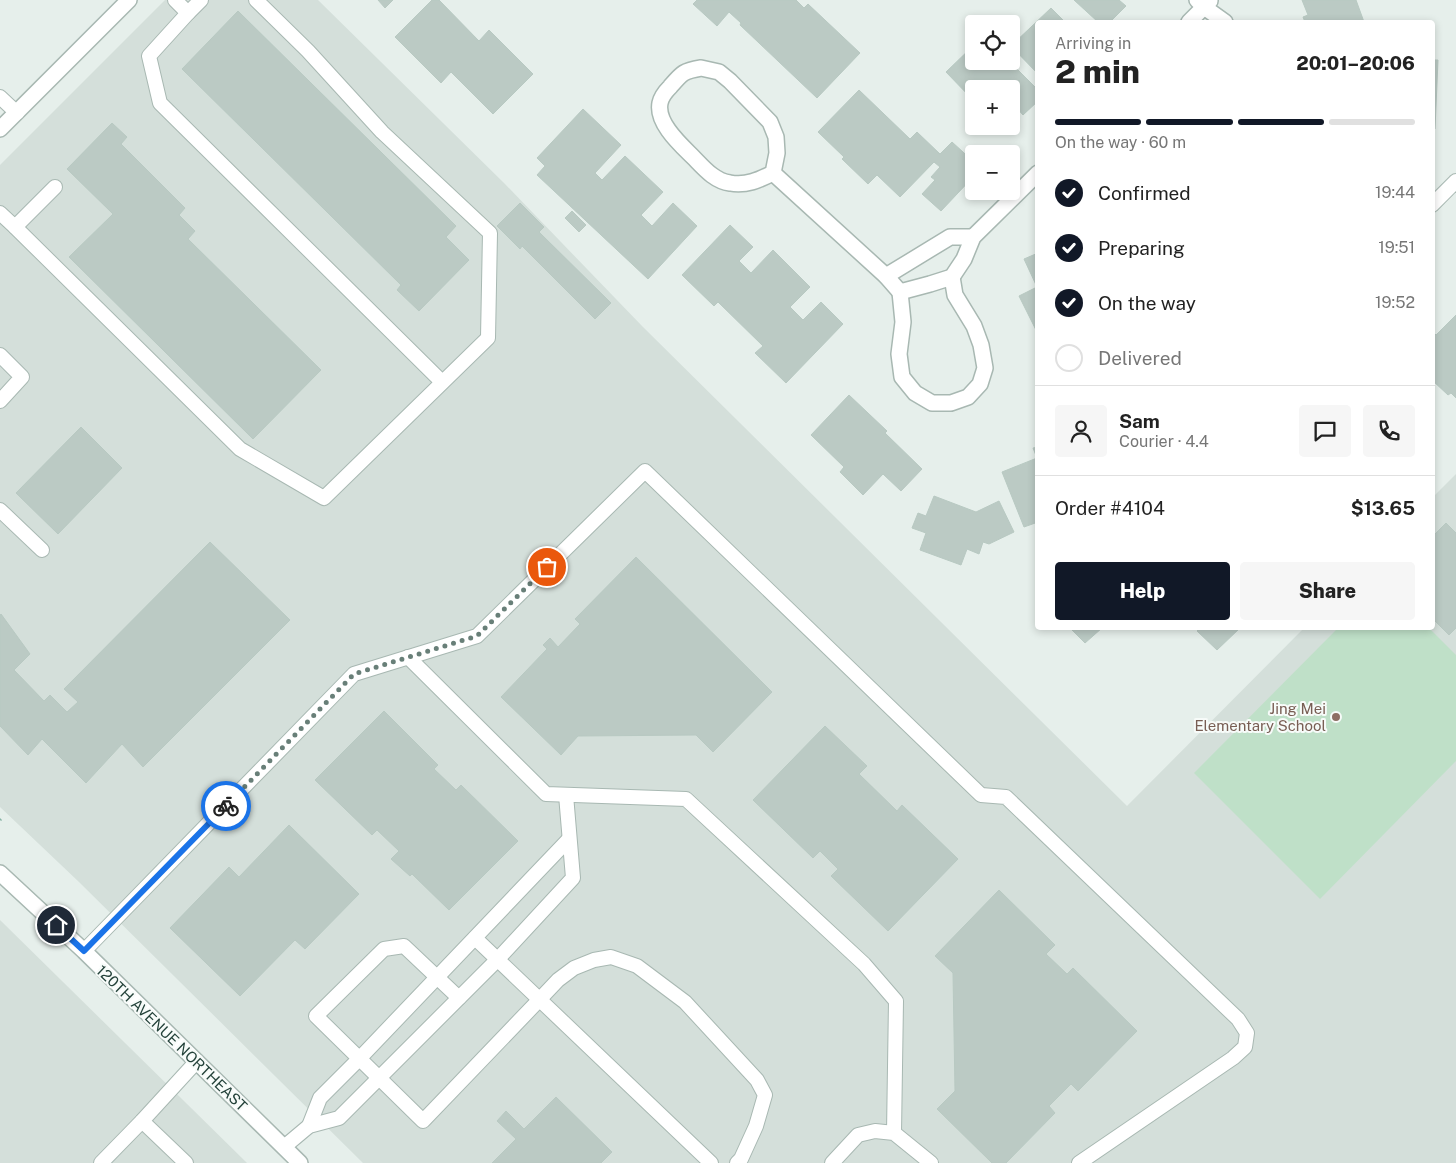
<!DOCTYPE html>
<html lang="en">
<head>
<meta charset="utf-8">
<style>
  :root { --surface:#fff; --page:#f6f6f6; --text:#222; --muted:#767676; --line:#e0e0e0; --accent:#111827 }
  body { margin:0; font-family:"Public Sans",sans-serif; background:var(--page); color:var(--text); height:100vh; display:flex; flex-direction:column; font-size:19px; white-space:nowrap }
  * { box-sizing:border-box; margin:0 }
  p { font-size:16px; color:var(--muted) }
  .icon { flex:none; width:28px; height:28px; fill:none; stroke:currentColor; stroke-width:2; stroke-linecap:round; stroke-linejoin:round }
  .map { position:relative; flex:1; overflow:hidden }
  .details { position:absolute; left:1035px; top:20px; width:400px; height:610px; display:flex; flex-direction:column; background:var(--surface); border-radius:5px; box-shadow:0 2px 8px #0003 }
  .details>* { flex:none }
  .controls { position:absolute; left:965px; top:15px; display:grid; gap:10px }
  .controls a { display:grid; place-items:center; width:55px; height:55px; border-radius:5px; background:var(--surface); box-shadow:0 2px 8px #0003; font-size:25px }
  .pin { position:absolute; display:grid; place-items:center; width:42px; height:42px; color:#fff; margin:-21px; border:2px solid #fff; border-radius:50%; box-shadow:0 1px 5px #0007 }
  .courier { position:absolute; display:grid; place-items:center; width:50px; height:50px; margin:-25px; border:4px solid #1a73e8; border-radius:50%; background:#fff; color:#222; box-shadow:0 1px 6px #0007 }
  .headline em { font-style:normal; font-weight:800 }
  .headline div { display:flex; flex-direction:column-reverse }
  .headline { display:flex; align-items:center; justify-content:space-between; height:85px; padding:0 20px }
  h1 { font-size:32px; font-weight:800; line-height:38px }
  .bar { display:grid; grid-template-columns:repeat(4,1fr); gap:8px 5px; align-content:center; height:60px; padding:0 20px }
  .bar i { height:6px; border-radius:4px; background:var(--line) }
  .bar .active { background:var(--accent) }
  .bar p { grid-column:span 4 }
  .line { display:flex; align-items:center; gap:12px; padding:0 20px; border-top:1px solid var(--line) }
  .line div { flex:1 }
  .round { display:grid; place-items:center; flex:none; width:52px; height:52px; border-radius:5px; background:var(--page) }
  ol { padding:0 20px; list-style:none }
  li { display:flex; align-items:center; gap:15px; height:55px }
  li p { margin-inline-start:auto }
  li .icon { padding:5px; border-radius:50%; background:var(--accent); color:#fff; stroke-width:4 }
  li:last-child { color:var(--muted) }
  li i { width:28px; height:28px; border:2px solid var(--line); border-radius:50% }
  .primary-button { display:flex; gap:10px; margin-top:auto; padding:10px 20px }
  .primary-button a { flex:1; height:58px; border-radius:5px; background:var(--accent); color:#fff; font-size:20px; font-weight:800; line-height:58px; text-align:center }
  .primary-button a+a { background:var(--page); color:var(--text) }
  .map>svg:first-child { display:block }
  .built { fill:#d4dfda }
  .green { fill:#bfe0c8 }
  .building { fill:#bbcac4; stroke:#b8c9c2 }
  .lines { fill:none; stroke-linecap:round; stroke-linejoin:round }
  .service-casing { stroke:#a8b8b2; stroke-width:16 }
  .minor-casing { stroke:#a8b8b2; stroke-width:18 }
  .tertiary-casing { stroke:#a8b8b2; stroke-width:18 }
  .path { stroke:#86b3a5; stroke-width:3; stroke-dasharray:2.5 4; stroke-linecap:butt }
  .service { stroke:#fff; stroke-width:14 }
  .minor { stroke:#fff; stroke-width:15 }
  .tertiary { stroke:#fff; stroke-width:15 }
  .done { stroke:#687f78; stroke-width:5; stroke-dasharray:0 9 }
  .route { stroke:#1a73e8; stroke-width:6 }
  .education-dot { fill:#8d6e63; stroke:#f7fbf9; stroke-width:2 }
  .labels { text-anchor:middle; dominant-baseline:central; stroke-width:4; stroke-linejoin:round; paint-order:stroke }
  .education-label { font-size:15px; fill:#785e54; stroke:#f7fbf9; text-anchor:end }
  .street-label { font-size:15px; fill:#24423a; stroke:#f7fbf9 }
</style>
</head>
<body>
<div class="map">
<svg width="1456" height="1163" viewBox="0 0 1456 1163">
  <rect width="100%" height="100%" fill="#e6efeb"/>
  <!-- built -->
  <g class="built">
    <polygon points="165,0 318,0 505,184 643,327 1127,806 1304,628 1432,628 1433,497 1456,474 1456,1163 363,1163 79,882 0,807 0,165"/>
    <polygon points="0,920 247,1163 0,1163"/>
  </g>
  <!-- green -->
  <polygon class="green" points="1338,628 1429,628 1456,655 1456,761 1320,899 1194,773"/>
  <!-- building -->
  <g class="building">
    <polygon points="378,0 393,0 385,8"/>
    <polygon points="432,0 439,0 479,41 489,30 533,74 493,114 451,72 441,83 395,37"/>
    <polygon points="697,0 796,0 804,8 808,4 860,53 817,98 740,25 741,23 729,12 717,26 693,4"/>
    <polygon points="1074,0 1119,0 1126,6 1110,22 1098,22"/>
    <polygon points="1302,0 1356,0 1364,22 1305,22 1303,17 1308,15"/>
    <polygon points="1051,8 1065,22 1038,22 1038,74 1011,46"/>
    <polygon points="238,11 456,226 446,237 469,260 419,311 397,290 401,285 182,69"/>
    <polygon points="974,45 974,61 1009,61 1038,90 1038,101 1023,115 1016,107 1011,112 1011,89 974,89 974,101 946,72"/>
    <polygon points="1432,60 1438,60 1435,129 1432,129"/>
    <polygon points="859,90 910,139 917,132 940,154 952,142 974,162 974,176 941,211 922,194 935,180 931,177 940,167 934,162 900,197 877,175 868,184 842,159 844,157 818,132"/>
    <polygon points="583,109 621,145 595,173 602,180 625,156 663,192 641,215 652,226 673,203 697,226 648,279 537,175 545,166 537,158"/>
    <polygon points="112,123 127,137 121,144 185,208 179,215 195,231 188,239 321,370 253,439 69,257 113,214 67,169"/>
    <polygon points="520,203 544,227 539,232 611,303 595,319 522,246 520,249 497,226"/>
    <polygon points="572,211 586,225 579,232 565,218"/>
    <polygon points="730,225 753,247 739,261 751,273 773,250 810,287 790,307 803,320 821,302 843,324 786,383 755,353 763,346 718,302 714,306 682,275"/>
    <polygon points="1038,253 1038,334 1019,296 1037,287 1024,259"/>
    <polygon points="1456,315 1456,398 1451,393 1448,395 1432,380 1432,331 1436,335"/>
    <polygon points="849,395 887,431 885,433 922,469 901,491 883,474 863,495 840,472 844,467 811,435"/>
    <polygon points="81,427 122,468 58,534 16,493"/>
    <polygon points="1038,447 1038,522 1024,527 1002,472 1037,458 1033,448"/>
    <polygon points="934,496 976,512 999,501 1014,532 989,544 983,542 979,554 967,549 961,565 920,550 926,533 912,528 918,513 926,516"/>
    <polygon points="1446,523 1456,533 1456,628 1449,635 1432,618 1432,537"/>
    <polygon points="210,542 290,620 143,767 122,744 86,783 42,739 28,755 0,726 0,615 1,614 30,654 14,670 44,701 50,695 67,712 78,702 64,689"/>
    <polygon points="636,557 772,692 713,752 696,735 578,736 561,755 501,697 547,649 543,645 550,638 558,647 580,624 575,619"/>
    <polygon points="1070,628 1102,628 1085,643"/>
    <polygon points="1200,628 1240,628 1217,650 1197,631"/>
    <polygon points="384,711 438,765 434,769 456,790 461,785 518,841 449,910 412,874 410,876 391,859 399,851 377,830 372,835 315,780"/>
    <polygon points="825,726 867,766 859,774 897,811 902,805 958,859 888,931 831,876 838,869 820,851 813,858 753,800"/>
    <polygon points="289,825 359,894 305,949 295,940 240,996 170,928 229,867 239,877"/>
    <polygon points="999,890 1055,945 1046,954 1067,974 1073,968 1137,1031 1078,1091 1071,1084 1049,1106 1055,1113 1006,1163 992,1163 937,1109 955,1091 953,973 935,956"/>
    <polygon points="556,1097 612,1152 601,1163 492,1163 516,1139 497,1121 506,1111 524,1129"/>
  </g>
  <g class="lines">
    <defs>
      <g id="service">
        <polyline points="175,0 188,13 149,56 160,103 442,382"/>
        <polyline points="188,13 201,0"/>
        <polyline points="0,97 17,113"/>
        <polyline points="1432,205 1456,181"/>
        <polyline points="0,213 15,227 55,187"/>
        <polyline points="15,227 240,449 324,498 488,338 490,233 382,132 308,51 256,0"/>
        <polyline points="0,355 22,377 0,401"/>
        <polyline points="0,510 42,550"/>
        <polyline points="408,657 546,794 686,799 864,964 896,1001 894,1133"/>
        <polyline points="475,938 711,1163"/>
        <polyline points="84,951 354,674 477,636 645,471 981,795 1006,797 1238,1019 1247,1033 1245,1047 1233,1058 1079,1163"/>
        <polyline points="459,998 404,946 384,949 316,1016 423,1121 540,999 558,980 574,968 594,960 611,957 637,966 685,1002 757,1080 765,1095 756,1126 741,1159 737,1163"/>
        <polyline points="142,1121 186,1163"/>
        <polyline points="309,1126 320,1098 359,1059 569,839"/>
        <polyline points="284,1147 309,1126 339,1118 498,959 573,878 566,795"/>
        <polyline points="101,1163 142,1121 197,1061"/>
        <polyline points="832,1163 858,1135 875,1131 894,1133 931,1163"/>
      </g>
      <g id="minor">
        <polyline points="1197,0 1204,7 1225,22"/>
        <polyline points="1189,22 1210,1"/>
        <path d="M701,68L719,72L730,81L770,122L776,137L777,153L773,173C759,180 746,186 730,183C714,181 703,167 693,157C681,145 656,123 660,103C661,98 666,91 670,87C682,73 683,71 701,68Z"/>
        <polyline points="0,129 129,0"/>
        <polyline points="773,173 886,276 900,292"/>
        <polyline points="886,276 950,237 973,237"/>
        <polyline points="900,292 903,322 899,354 902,377 915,393 932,403 951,403 968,397 980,384 985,368 981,345 974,326 955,295 952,277"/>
        <polyline points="900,292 930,284 952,277 964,259 973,237 1038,173"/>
      </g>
      <polyline id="tertiary" points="0,873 84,951 300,1163"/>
    </defs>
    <!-- service casing -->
    <use href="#service" class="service-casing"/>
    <!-- minor casing -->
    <use href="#minor" class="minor-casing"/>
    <!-- tertiary casing -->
    <use href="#tertiary" class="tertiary-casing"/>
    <!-- path -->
    <polyline class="path" points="0,820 1,819"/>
    <!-- service -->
    <use href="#service" class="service"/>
    <!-- minor -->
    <use href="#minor" class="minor"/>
    <!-- tertiary -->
    <use href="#tertiary" class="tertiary"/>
  </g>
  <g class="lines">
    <!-- done -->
    <polyline class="done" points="226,806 354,674 477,636 547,567"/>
    <!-- route -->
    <polyline class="route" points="56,925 84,951 226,806"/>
  </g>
  <!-- markers -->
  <circle class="education-dot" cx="1336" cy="717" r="5"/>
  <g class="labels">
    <!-- education labels -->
    <g class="education-label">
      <text x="1326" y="708">Jing Mei<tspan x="1326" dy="17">Elementary School</tspan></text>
    </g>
    <!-- street labels -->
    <g class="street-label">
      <text transform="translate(172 1038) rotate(44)">120TH AVENUE NORTHEAST</text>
    </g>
  </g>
</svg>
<div class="controls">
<a><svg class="icon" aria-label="locate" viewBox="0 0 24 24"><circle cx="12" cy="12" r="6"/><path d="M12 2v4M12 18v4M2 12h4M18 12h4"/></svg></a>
<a>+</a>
<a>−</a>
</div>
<div class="pin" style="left:547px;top:567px;background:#ea580c"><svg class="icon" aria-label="bag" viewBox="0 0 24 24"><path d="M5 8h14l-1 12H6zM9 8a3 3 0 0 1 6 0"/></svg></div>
<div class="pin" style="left:56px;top:925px;background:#1f2937"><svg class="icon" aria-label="home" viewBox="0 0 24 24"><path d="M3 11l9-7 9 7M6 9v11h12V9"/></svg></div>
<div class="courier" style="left:226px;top:806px"><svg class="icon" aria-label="bike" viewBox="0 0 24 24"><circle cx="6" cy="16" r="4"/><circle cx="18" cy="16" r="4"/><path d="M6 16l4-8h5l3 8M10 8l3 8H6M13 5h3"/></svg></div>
<section class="details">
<div class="headline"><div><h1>2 min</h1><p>Arriving in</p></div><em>20:01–20:06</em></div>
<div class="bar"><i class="active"></i><i class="active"></i><i class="active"></i><i></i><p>On the way · 60 m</p></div>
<ol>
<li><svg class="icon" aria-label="check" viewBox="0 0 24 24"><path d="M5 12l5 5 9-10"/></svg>Confirmed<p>19:44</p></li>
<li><svg class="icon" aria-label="check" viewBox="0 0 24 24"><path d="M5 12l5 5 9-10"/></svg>Preparing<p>19:51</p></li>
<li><svg class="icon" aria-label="check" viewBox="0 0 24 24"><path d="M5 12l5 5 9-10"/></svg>On the way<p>19:52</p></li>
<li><i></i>Delivered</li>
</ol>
<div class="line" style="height:90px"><a class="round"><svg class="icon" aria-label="person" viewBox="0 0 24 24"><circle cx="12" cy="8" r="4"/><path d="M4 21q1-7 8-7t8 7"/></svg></a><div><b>Sam</b><p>Courier · 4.4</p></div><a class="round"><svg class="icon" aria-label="chat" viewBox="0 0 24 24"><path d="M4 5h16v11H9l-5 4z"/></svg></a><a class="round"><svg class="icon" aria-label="phone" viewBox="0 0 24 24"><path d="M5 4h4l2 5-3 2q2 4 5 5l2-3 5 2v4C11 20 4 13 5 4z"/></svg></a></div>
<div class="line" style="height:65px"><div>Order #4104</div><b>$13.65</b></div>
<div class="primary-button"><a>Help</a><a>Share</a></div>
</section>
</div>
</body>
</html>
